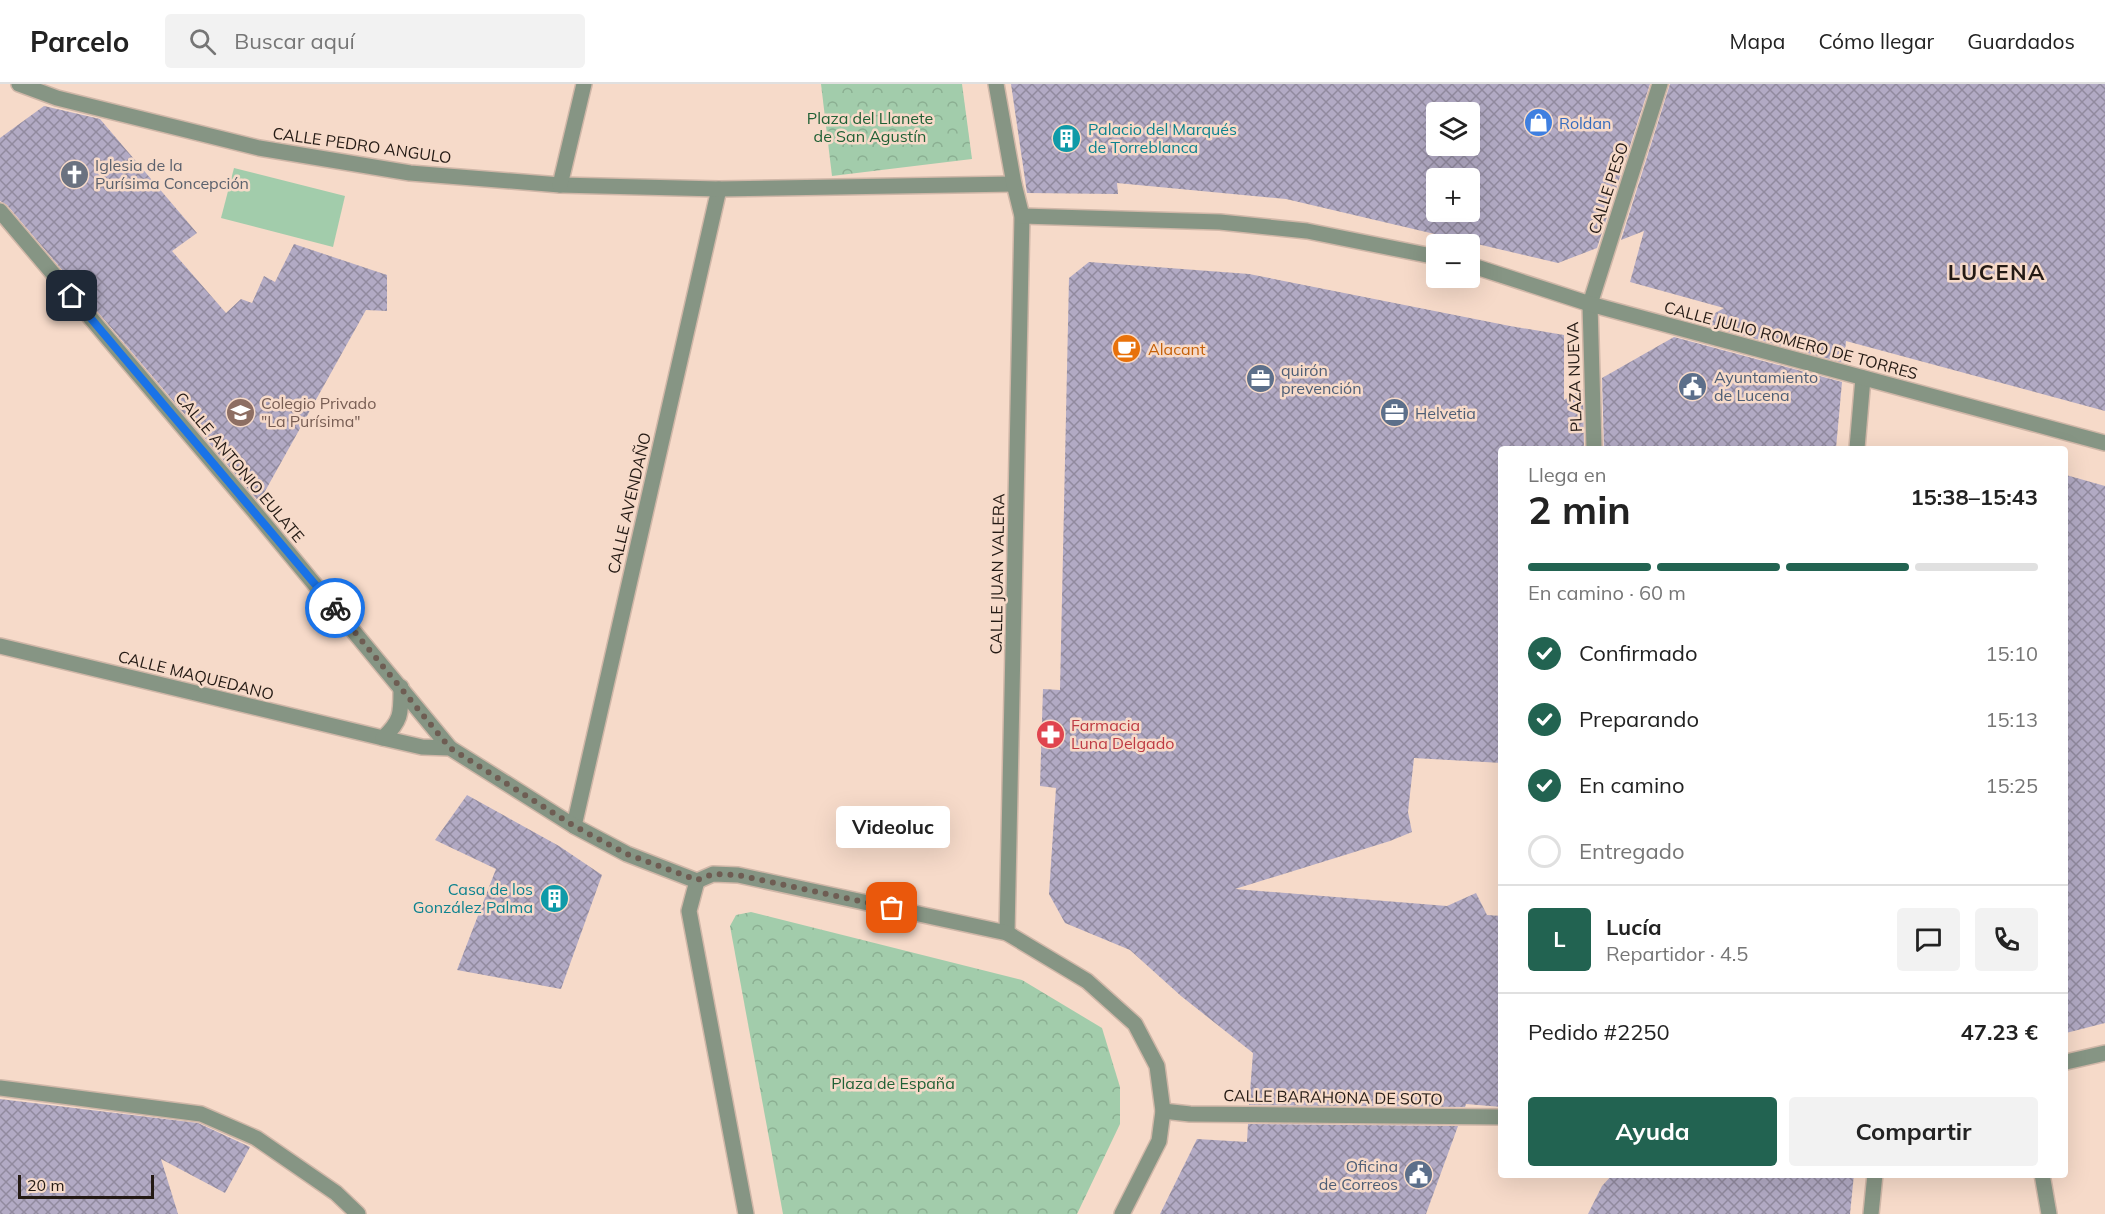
<!DOCTYPE html>
<html lang="es">
<head>
<meta charset="utf-8">
<style>
  :root { --surface:#fff; --page:#f2f2f2; --text:#222; --muted:#767676; --line:#e0e0e0; --accent:#226351 }
  body { margin:0; font-family:Mulish,sans-serif; background:var(--page); color:var(--text); height:100vh; display:flex; flex-direction:column; font-size:22px; white-space:nowrap }
  * { box-sizing:border-box; margin:0 }
  p { font-size:20px; color:var(--muted) }
  .icon { flex:none; width:33px; height:33px; fill:none; stroke:currentColor; stroke-width:2; stroke-linecap:round; stroke-linejoin:round }
  .map { position:relative; flex:1; overflow:hidden }
  .sheet { position:absolute; left:1498px; top:362px; width:570px; height:732px; display:flex; flex-direction:column; background:var(--surface); border-radius:6px; box-shadow:0 6px 24px #0002 }
  .sheet>* { flex:none }
  .buttons { position:absolute; left:1426px; top:18px; display:grid; gap:12px }
  .buttons a { display:grid; place-items:center; width:54px; height:54px; border-radius:6px; background:var(--surface); box-shadow:0 6px 24px #0002; font-size:30px }
  .scale { position:absolute; left:18px; bottom:15px; width:136px; box-sizing:border-box; padding-left:6px; border:3px solid #241a14; border-top:0; font-size:16px; line-height:21px; white-space:nowrap; color:#241a14; -webkit-text-stroke:4px #f6dac9; paint-order:stroke }
  .pin { position:absolute; display:grid; place-items:center; width:51px; height:51px; color:#fff; margin:-26px; border-radius:12px; box-shadow:0 3px 9px #0006 }
  .courier { position:absolute; display:grid; place-items:center; width:60px; height:60px; margin:-30px; border:4px solid #1a73e8; border-radius:50%; background:#fff; color:#222; box-shadow:0 2px 8px #0007 }
  .bubble { position:absolute; height:42px; border-radius:6px; background:var(--surface); box-shadow:0 6px 24px #0002; font-size:20px; font-weight:700; line-height:42px; text-align:center }
  .overview em { font-style:normal; font-weight:700 }
  .overview div { display:flex; flex-direction:column-reverse }
  .overview { display:flex; align-items:center; justify-content:space-between; height:102px; padding:0 30px }
  h1 { font-size:39px; font-weight:700; line-height:45px }
  .bar { display:grid; grid-template-columns:repeat(4,1fr); gap:9px 6px; align-content:center; height:72px; padding:0 30px }
  .bar i { height:8px; border-radius:4px; background:var(--line) }
  .bar .on { background:var(--accent) }
  .bar p { grid-column:span 4 }
  .line { display:flex; align-items:center; gap:15px; padding:0 30px; border-top:2px solid var(--line) }
  .line div { flex:1 }
  .round { display:grid; place-items:center; flex:none; width:63px; height:63px; border-radius:6px; background:var(--page) }
  ol { padding:0 30px; list-style:none }
  li { display:flex; align-items:center; gap:18px; height:66px }
  li p { margin-inline-start:auto }
  li .icon { padding:6px; border-radius:50%; background:var(--accent); color:#fff; stroke-width:4 }
  li:last-child { color:var(--muted) }
  li i { width:33px; height:33px; border:3px solid var(--line); border-radius:50% }
  .action { display:flex; gap:12px; margin-top:auto; padding:12px 30px }
  .action a { flex:1; height:69px; border-radius:6px; background:var(--accent); color:#fff; font-size:24px; font-weight:700; line-height:69px; text-align:center }
  .action a+a { background:var(--page); color:var(--text) }
  header { display:flex; align-items:center; gap:36px; box-sizing:border-box; height:84px; padding:0 30px; background:var(--surface); border-bottom:2px solid var(--line) }
  header strong { font-size:28px }
  nav { display:flex; gap:33px; margin-inline-start:auto; font-size:21px }
  .search { width:420px; height:54px; background:var(--page); display:flex; align-items:center; gap:15px; box-sizing:border-box; padding:0 21px; border-radius:6px; color:var(--muted); font-size:22px }
  .map>svg:first-child { display:block }
  .park { fill:url(#park-crowns) }
  .garden { fill:#a2ccab }
  .building { fill:url(#building-cross-hatch); fill-rule:evenodd }
  .lines { fill:none; stroke-linecap:round; stroke-linejoin:round }
  .pedestrian-casing { stroke:#d0b7a8; stroke-width:18 }
  .minor-casing { stroke:#d0b7a8; stroke-width:18 }
  .pedestrian { stroke:#869584; stroke-width:15 }
  .minor { stroke:#869584; stroke-width:15 }
  .done { stroke:#6e5d53; stroke-width:6; stroke-dasharray:0 10.8 }
  .route { stroke:#1a73e8; stroke-width:8 }
  .labels { text-anchor:middle; dominant-baseline:central; stroke-width:5; stroke-linejoin:round; paint-order:stroke }
  .park-label { font-size:16px; fill:#206035; stroke:#f6dac9 }
  .shop-label { font-size:16px; fill:#366cbe; stroke:#f6dac9; text-anchor:start }
  .culture-label { font-size:16px; fill:#0d838f; stroke:#f6dac9; text-anchor:start }
  .street-label { font-size:16px; fill:#241a14; stroke:#f6dac9 }
  .worship-label { font-size:16px; fill:#5b616d; stroke:#f6dac9; text-anchor:start }
  .food-label { font-size:16px; fill:#c56008; stroke:#f6dac9; text-anchor:start }
  .service-label { font-size:16px; fill:#4e5e75; stroke:#f6dac9; text-anchor:start }
  .education-label { font-size:16px; fill:#785e54; stroke:#f6dac9; text-anchor:start }
  .health-label { font-size:16px; fill:#be3a42; stroke:#f6dac9; text-anchor:start }
  .district-label { font-size:22px; font-weight:bold; letter-spacing:1.5px; fill:#241a14; stroke:#f6dac9 }
</style>
</head>
<body>
<header>
<strong>Parcelo</strong>
<div class="search"><svg class="icon" aria-label="search" viewBox="0 0 24 24"><circle cx="10" cy="10" r="6"/><path d="M15 15l6 6"/></svg>Buscar aquí</div>
<nav><a>Mapa</a><a>Cómo llegar</a><a>Guardados</a></nav>
</header>
<div class="map">
<svg width="2105" height="1130" viewBox="0 0 2105 1130">
  <defs>
    <pattern id="park-crowns" width="20" height="18" patternUnits="userSpaceOnUse" patternTransform="scale(1.5)"><rect width="20" height="18" fill="#a2ccab"/><path d="M2 6a3 3 0 1 1 6 0M12 15a3 3 0 1 1 6 0" fill="none" stroke="#8baf92"/></pattern>
    <pattern id="building-cross-hatch" width="8" height="8" patternUnits="userSpaceOnUse" patternTransform="scale(1.5)"><rect width="8" height="8" fill="#b2aac4"/><path d="M0 0l8 8M0 8l8-8" fill="none" stroke="#918a9e"/></pattern>
  </defs>
  <rect width="100%" height="100%" fill="#f6dac9"/>
  <!-- park -->
  <g class="park">
    <polygon points="821,0 962,0 972,75 832,92"/>
    <polygon points="751,828 1022,896 1102,944 1120,1003 1120,1040 1077,1130 783,1130 730,842 736,831"/>
  </g>
  <!-- garden -->
  <polygon class="garden" points="234,84 345,112 333,163 221,134"/>
  <!-- building -->
  <g class="building">
    <path d="M1011,0H1650L1597,164L1558,179L1286,115L1117,99L1118,110L1027,109ZM1437,28H1470V62H1437ZM1437,94H1470V128H1437Z"/>
    <polygon points="1670,0 2105,0 2105,327 1846,257 1844,279 1698,239 1724,224 1630,198 1644,147 1621,156"/>
    <polygon points="44,22 100,35 197,149 172,167 226,229 241,215 252,219 264,192 275,198 294,160 387,191 387,227 366,226 259,418 7,121 0,117 0,54"/>
    <polygon points="1089,178 1249,190 1510,242 1564,251 1564,316 1583,305 1584,364 1502,364 1502,679 1414,674 1408,728 1412,748 1390,757 1235,805 1447,822 1476,809 1487,831 1502,832 1502,1023 1466,1020 1465,1023 1249,1021 1253,969 1181,912 1130,866 1065,839 1049,810 1056,704 1040,702 1043,605 1060,606 1069,194"/>
    <polygon points="1674,253 1842,298 1836,364 1604,364 1602,294"/>
    <polygon points="2066,391 2105,402 2105,939 2066,949"/>
    <polygon points="467,711 559,762 602,791 561,905 457,886 496,785 435,756"/>
    <polygon points="0,1015 198,1039 250,1063 225,1109 161,1075 178,1130 0,1130"/>
    <polygon points="1248,1040 1458,1042 1426,1130 1160,1130 1197,1055 1247,1058"/>
    <polygon points="1613,1090 1854,1090 1850,1130 1588,1130 1602,1102"/>
  </g>
  <g class="lines">
    <defs>
      <g id="pedestrian">
        <polyline points="1594,364 1590,220 1660,0"/>
        <polyline points="1857,364 1863,294"/>
        <polyline points="574,742 719,105"/>
        <polyline points="2066,978 2105,969"/>
        <polyline points="0,1004 201,1030 256,1054 336,1109 358,1130"/>
        <polyline points="1163,1027 1190,1030 1502,1033"/>
        <polyline points="2042,1090 2049,1130"/>
        <polyline points="1871,1130 1875,1090"/>
      </g>
      <g id="minor">
        <polyline points="19,0 57,14 259,64 410,89 560,101 719,105 1014,100"/>
        <polyline points="996,0 1014,100 1022,132 1007,849"/>
        <polyline points="560,101 584,0"/>
        <polyline points="0,127 254,427 450,664"/>
        <polyline points="1022,132 1220,138 1307,147 1437,173"/>
        <polyline points="1470,181 1590,220 2105,359"/>
        <polyline points="0,562 383,654 422,663 450,664 574,742 627,770 697,797"/>
        <path d="M383,654C402,636 401,629 401,603"/>
        <polyline points="697,797 713,790 738,791 1007,849 1087,897 1135,940 1157,982 1163,1027 1159,1057 1122,1130"/>
        <polyline points="697,797 689,827 746,1130"/>
      </g>
    </defs>
    <!-- pedestrian casing -->
    <use href="#pedestrian" class="pedestrian-casing"/>
    <!-- minor casing -->
    <use href="#minor" class="minor-casing"/>
    <!-- pedestrian -->
    <use href="#pedestrian" class="pedestrian"/>
    <!-- minor -->
    <use href="#minor" class="minor"/>
  </g>
  <g class="lines">
    <!-- done -->
    <polyline class="done" points="335,524 450,664 574,742 627,770 697,796 713,790 738,791 892,824"/>
    <!-- route -->
    <polyline class="route" points="72,212 335,524"/>
  </g>
  <!-- icons -->
  <defs>
    <symbol id="shop-disc" viewBox="-11 -11 22 22"><circle r="9.5" fill="#3f7fe0" stroke="#f6dac9"/><path d="M-5-2.5h2.3a2.7 3.5 0 0 1 5.4 0H5L5.5 6h-11ZM-1.5-2.5h3a1.5 2.3 0 0 0-3 0Z" fill="#fff"/></symbol>
    <symbol id="building-disc" viewBox="-11 -11 22 22"><circle r="9.5" fill="#0f9aa8" stroke="#f6dac9"/><path d="M-4-6H4V6H1V3H-1V6H-4ZM-2.5-4.3h1.7v1.8h-1.7ZM.8-4.3h1.7v1.8H.8ZM-2.5-1h1.7V.8h-1.7ZM.8-1h1.7V.8H.8Z" fill="#fff"/></symbol>
    <symbol id="church-disc" viewBox="-11 -11 22 22"><circle r="9.5" fill="#6b7280" stroke="#f6dac9"/><path d="M-1.2-6h2.4v3.5h3.3v2.4h-3.3V6h-2.4V-.1h-3.3v-2.4h3.3Z" fill="#fff"/></symbol>
    <symbol id="cafe-disc" viewBox="-11 -11 22 22"><circle r="9.5" fill="#e8710a" stroke="#f6dac9"/><path d="M-5.5-4.5H6V0H3Q3 3.5 0 3.5H-2.5Q-5.5 3.5-5.5 0ZM3-3.2v2h1.7v-2ZM-6 4.5H4V6H-6Z" fill="#fff"/></symbol>
    <symbol id="office-disc" viewBox="-11 -11 22 22"><circle r="9.5" fill="#5c6f8a" stroke="#f6dac9"/><path d="M-6-3h4V-5.5h4V-3h4V5H-6ZM-1-4.5V-3h2v-1.5ZM-6 0V1H6V0Z" fill="#fff"/></symbol>
    <symbol id="civic-disc" viewBox="-11 -11 22 22"><circle r="9.5" fill="#5c6f8a" stroke="#f6dac9"/><path d="M-.6-6.5H3V-4.5H.6V-3L4-1V1h2V6H-6V1h2V-1L-.6-3ZM-1.2 2.5V6h2.4V2.5Z" fill="#fff"/></symbol>
    <symbol id="school-disc" viewBox="-11 -11 22 22"><circle r="9.5" fill="#8d6e63" stroke="#f6dac9"/><path d="M0-5L7-2L0 1L-7-2ZM-4 1L0 2.5L4 1V4Q0 6-4 4Z" fill="#fff"/></symbol>
    <symbol id="pharmacy-disc" viewBox="-11 -11 22 22"><circle r="9.5" fill="#e0444e" stroke="#f6dac9"/><path d="M-2-6h4v4h4v4h-4v4h-4v-4h-4v-4h4Z" fill="#fff"/></symbol>
  </defs>
  <g fill-rule="evenodd">
    <use href="#shop-disc" x="1522" y="22" width="33" height="33"/>
    <use href="#building-disc" x="1050" y="38" width="33" height="33"/>
    <use href="#church-disc" x="58" y="74" width="33" height="33"/>
    <use href="#cafe-disc" x="1110" y="248" width="33" height="33"/>
    <use href="#office-disc" x="1244" y="278" width="33" height="33"/>
    <use href="#civic-disc" x="1676" y="286" width="33" height="33"/>
    <use href="#school-disc" x="224" y="312" width="33" height="33"/>
    <use href="#office-disc" x="1378" y="312" width="33" height="33"/>
    <use href="#pharmacy-disc" x="1034" y="634" width="33" height="33"/>
    <use href="#building-disc" x="538" y="798" width="33" height="33"/>
    <use href="#civic-disc" x="1402" y="1074" width="33" height="33"/>
  </g>
  <g class="labels">
    <!-- park labels -->
    <g class="park-label">
      <text x="870" y="34">Plaza del Llanete<tspan x="870" dy="18">de San Agustín</tspan></text>
      <text x="893" y="999">Plaza de España</text>
    </g>
    <!-- shop labels -->
    <g class="shop-label">
      <text x="1559" y="39">Roldan</text>
    </g>
    <!-- culture labels -->
    <g class="culture-label">
      <text x="1088" y="45">Palacio del Marqués<tspan x="1088" dy="18">de Torreblanca</tspan></text>
      <text x="533" y="805" text-anchor="end">Casa de los<tspan x="533" dy="18">González Palma</tspan></text>
    </g>
    <!-- street labels -->
    <g class="street-label">
      <text transform="translate(362 61) rotate(8)">CALLE PEDRO ANGULO</text>
      <text transform="translate(1608 104) rotate(-72)">CALLE PESO</text>
      <text transform="translate(1791 256) rotate(15)">CALLE JULIO ROMERO DE TORRES</text>
      <text transform="translate(1574 293) rotate(-92)">PLAZA NUEVA</text>
      <text transform="translate(240 383) rotate(50)">CALLE ANTONIO EULATE</text>
      <text transform="translate(629 419) rotate(-77)">CALLE AVENDAÑO</text>
      <text transform="translate(997 490) rotate(-89)">CALLE JUAN VALERA</text>
      <text transform="translate(196 591) rotate(14)">CALLE MAQUEDANO</text>
      <text transform="translate(1333 1013) rotate(1)">CALLE BARAHONA DE SOTO</text>
    </g>
    <!-- worship labels -->
    <g class="worship-label">
      <text x="95" y="81">Iglesia de la<tspan x="95" dy="18">Purísima Concepción</tspan></text>
    </g>
    <!-- food labels -->
    <g class="food-label">
      <text x="1148" y="265">Alacant</text>
    </g>
    <!-- service labels -->
    <g class="service-label">
      <text x="1281" y="286">quirón<tspan x="1281" dy="18">prevención</tspan></text>
      <text x="1714" y="293">Ayuntamiento<tspan x="1714" dy="18">de Lucena</tspan></text>
      <text x="1415" y="329">Helvetia</text>
      <text x="1398" y="1082" text-anchor="end">Oficina<tspan x="1398" dy="18">de Correos</tspan></text>
    </g>
    <!-- education labels -->
    <g class="education-label">
      <text x="261" y="319">Colegio Privado<tspan x="261" dy="18">"La Purísima"</tspan></text>
    </g>
    <!-- health labels -->
    <g class="health-label">
      <text x="1071" y="641">Farmacia<tspan x="1071" dy="18">Luna Delgado</tspan></text>
    </g>
    <!-- district labels -->
    <g class="district-label">
      <text x="1997" y="188">LUCENA</text>
    </g>
  </g>
</svg>
<div class="buttons">
<a><svg class="icon" aria-label="layers" viewBox="0 0 24 24"><path d="M12 4l9 5-9 5-9-5zM3 14l9 5 9-5"/></svg></a>
<a>+</a>
<a>−</a>
</div>
<div class="scale">20 m</div>
<div class="pin" style="left:892px;top:824px;background:#ea580c"><svg class="icon" aria-label="bag" viewBox="0 0 24 24"><path d="M5 8h14l-1 12H6zM9 8a3 3 0 0 1 6 0"/></svg></div>
<div class="pin" style="left:72px;top:212px;background:#1f2937"><svg class="icon" aria-label="home" viewBox="0 0 24 24"><path d="M3 11l9-7 9 7M6 9v11h12V9"/></svg></div>
<div class="courier" style="left:335px;top:524px"><svg class="icon" aria-label="bike" viewBox="0 0 24 24"><circle cx="6" cy="16" r="4"/><circle cx="18" cy="16" r="4"/><path d="M6 16l4-8h5l3 8M10 8l3 8H6M13 5h3"/></svg></div>
<div class="bubble" style="left:836px;top:722px;width:114px">Videoluc</div>
<section class="sheet">
<div class="overview"><div><h1>2 min</h1><p>Llega en</p></div><em>15:38–15:43</em></div>
<div class="bar"><i class="on"></i><i class="on"></i><i class="on"></i><i></i><p>En camino · 60 m</p></div>
<ol>
<li><svg class="icon" aria-label="check" viewBox="0 0 24 24"><path d="M5 12l5 5 9-10"/></svg>Confirmado<p>15:10</p></li>
<li><svg class="icon" aria-label="check" viewBox="0 0 24 24"><path d="M5 12l5 5 9-10"/></svg>Preparando<p>15:13</p></li>
<li><svg class="icon" aria-label="check" viewBox="0 0 24 24"><path d="M5 12l5 5 9-10"/></svg>En camino<p>15:25</p></li>
<li><i></i>Entregado</li>
</ol>
<div class="line" style="height:108px"><b class="round" style="background:var(--accent);color:#fff">L</b><div><b>Lucía</b><p>Repartidor · 4.5</p></div><a class="round"><svg class="icon" aria-label="chat" viewBox="0 0 24 24"><path d="M4 5h16v11H9l-5 4z"/></svg></a><a class="round"><svg class="icon" aria-label="phone" viewBox="0 0 24 24"><path d="M5 4h4l2 5-3 2q2 4 5 5l2-3 5 2v4C11 20 4 13 5 4z"/></svg></a></div>
<div class="line" style="height:78px"><div>Pedido #2250</div><b>47.23 €</b></div>
<div class="action"><a>Ayuda</a><a>Compartir</a></div>
</section>
</div>
</body>
</html>
